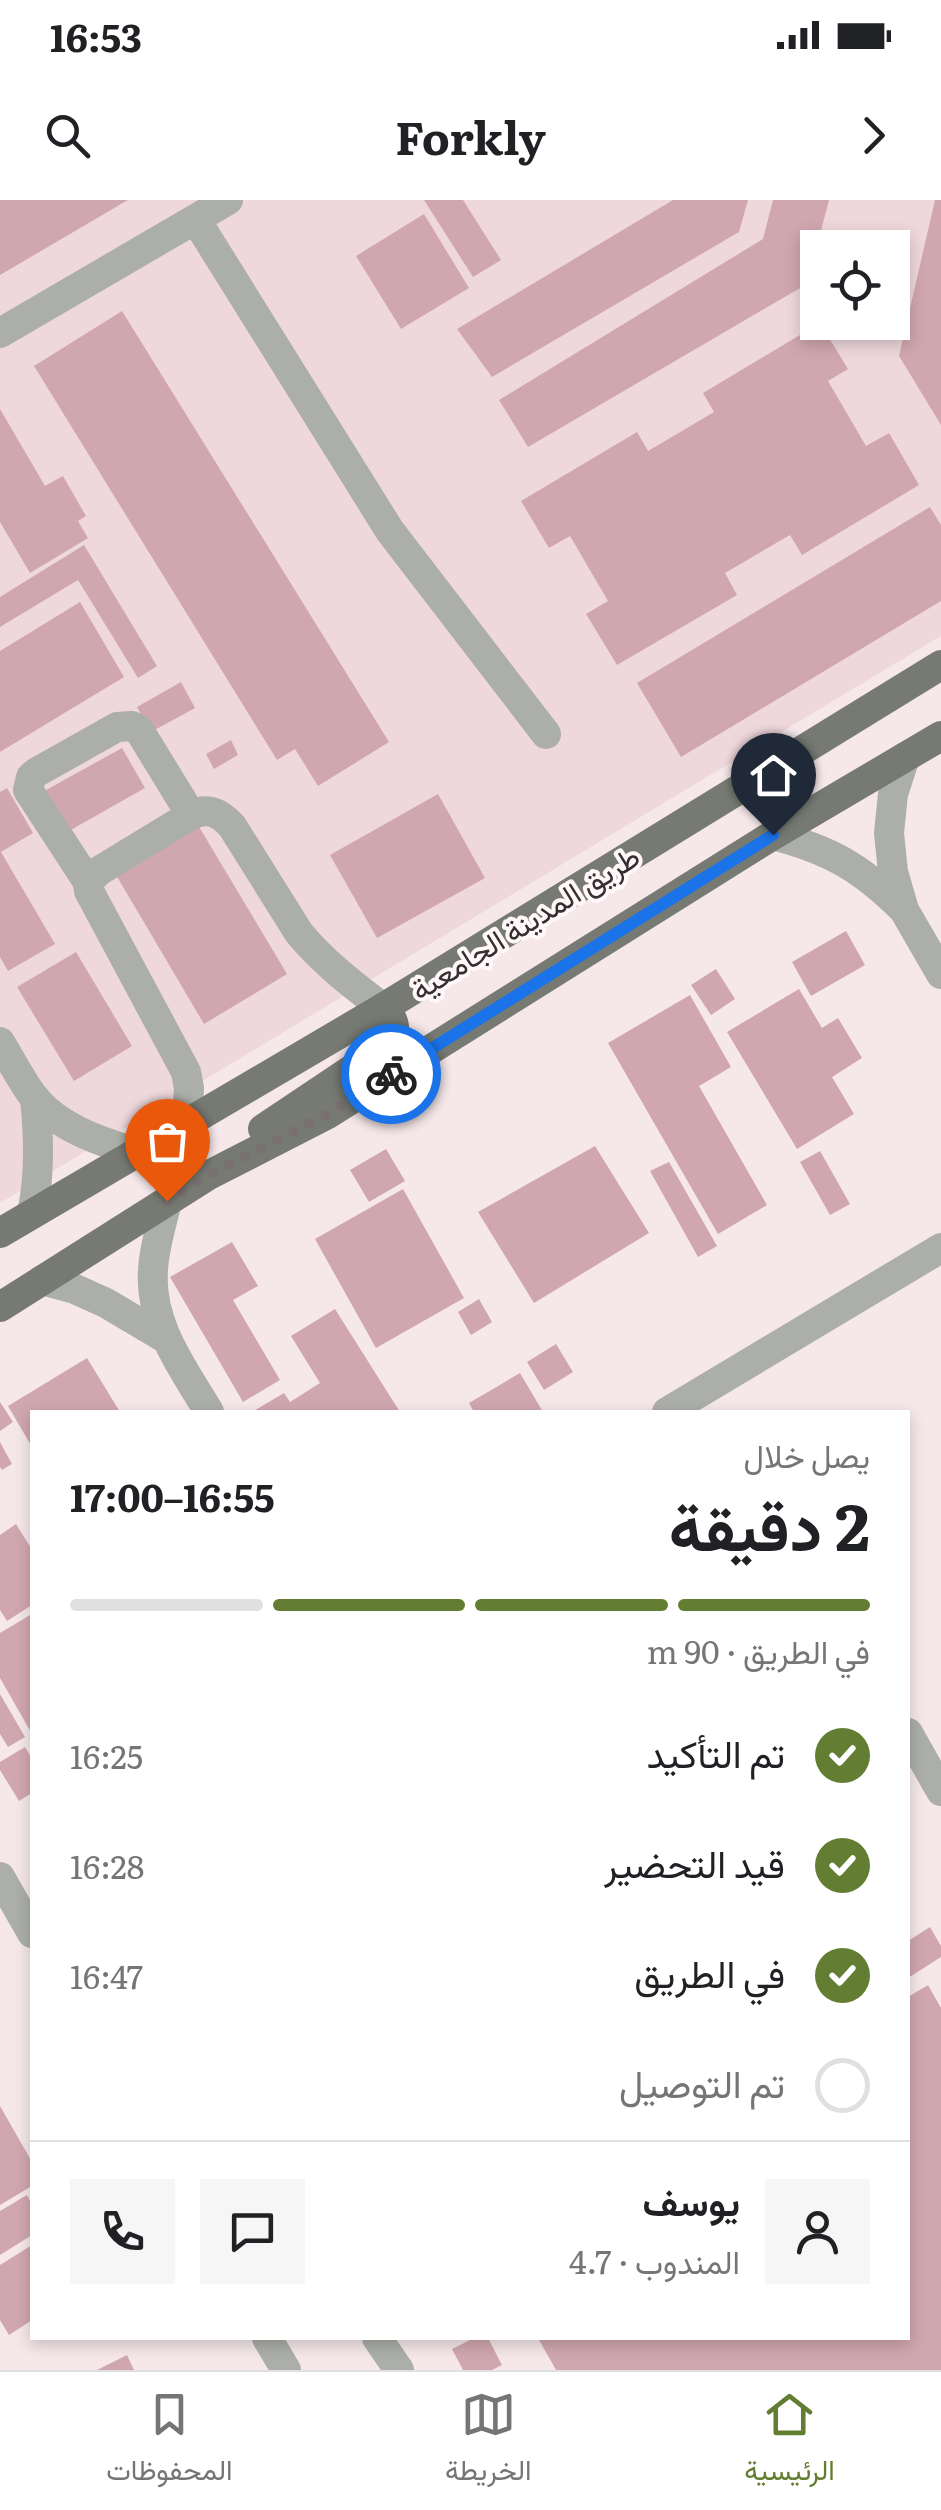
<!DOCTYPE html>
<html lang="ar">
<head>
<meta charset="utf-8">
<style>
  :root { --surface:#fff; --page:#f6f6f6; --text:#202124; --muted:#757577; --line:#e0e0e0; --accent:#637e32 }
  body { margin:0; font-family:Literata,Vazirmatn,serif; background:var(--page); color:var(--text); direction:rtl; height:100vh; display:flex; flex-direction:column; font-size:38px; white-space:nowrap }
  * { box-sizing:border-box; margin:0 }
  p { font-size:32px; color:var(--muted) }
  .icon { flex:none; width:55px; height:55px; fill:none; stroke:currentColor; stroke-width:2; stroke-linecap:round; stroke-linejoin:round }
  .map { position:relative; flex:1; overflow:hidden; direction:ltr }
  .panel { position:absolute; left:30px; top:1210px; width:880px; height:930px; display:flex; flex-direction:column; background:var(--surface); border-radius:0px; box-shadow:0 5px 15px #0003; direction:rtl }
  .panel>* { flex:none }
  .fabs { position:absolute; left:800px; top:30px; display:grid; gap:20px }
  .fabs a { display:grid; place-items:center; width:110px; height:110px; border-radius:0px; background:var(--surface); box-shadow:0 5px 15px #0003; font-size:50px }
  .pin { position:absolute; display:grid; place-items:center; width:85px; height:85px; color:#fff; margin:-102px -42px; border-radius:50% 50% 50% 0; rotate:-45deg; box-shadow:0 0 10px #0007 }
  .pin .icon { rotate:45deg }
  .courier { position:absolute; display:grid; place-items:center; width:100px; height:100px; margin:-50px; border:8px solid #1a73e8; border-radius:50%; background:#fff; color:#222; box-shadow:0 2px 12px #0007 }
  .head em { font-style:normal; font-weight:700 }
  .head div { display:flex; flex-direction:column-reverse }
  .head { display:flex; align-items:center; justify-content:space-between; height:170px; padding:0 40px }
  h1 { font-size:65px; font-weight:700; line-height:75px }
  .bar { display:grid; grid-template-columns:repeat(4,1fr); gap:15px 10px; align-content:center; height:120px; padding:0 40px }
  .bar i { height:12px; border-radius:8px; background:var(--line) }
  .bar .current { background:var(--accent) }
  .bar p { grid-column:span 4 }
  .line { display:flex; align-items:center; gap:25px; padding:0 40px; border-top:2px solid var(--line) }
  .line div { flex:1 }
  .round { display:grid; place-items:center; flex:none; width:105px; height:105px; border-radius:0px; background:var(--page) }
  ol { padding:0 40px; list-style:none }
  li { display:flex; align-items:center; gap:30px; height:110px }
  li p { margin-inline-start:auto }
  li .icon { padding:10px; border-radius:50%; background:var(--accent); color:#fff; stroke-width:4 }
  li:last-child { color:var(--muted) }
  li i { width:55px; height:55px; border:5px solid var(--line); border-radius:50% }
  .status { display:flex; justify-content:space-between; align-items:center; height:70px; padding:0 50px; background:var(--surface); direction:ltr }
  .status svg { height:28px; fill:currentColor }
  header { display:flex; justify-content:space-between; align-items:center; height:130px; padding:0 40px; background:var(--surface); font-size:45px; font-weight:700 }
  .tabs { display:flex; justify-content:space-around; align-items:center; height:140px; border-top:2px solid var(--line); background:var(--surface); font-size:28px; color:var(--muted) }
  .tabs a { display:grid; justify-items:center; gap:5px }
  .tabs .current { color:var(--accent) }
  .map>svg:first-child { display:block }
  .built { fill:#efd8dc; fill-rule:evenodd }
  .building { fill:#d1a7af }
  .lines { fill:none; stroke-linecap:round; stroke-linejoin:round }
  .minor { stroke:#acaea9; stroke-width:30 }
  .major { stroke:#767a72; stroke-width:30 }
  .done { stroke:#787071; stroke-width:10; stroke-dasharray:0 18 }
  .route { stroke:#1a73e8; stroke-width:12 }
  .labels { text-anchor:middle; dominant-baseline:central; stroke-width:8; stroke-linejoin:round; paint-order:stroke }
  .street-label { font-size:30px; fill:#342f30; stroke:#fff7f8 }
</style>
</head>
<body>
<div class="status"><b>16:53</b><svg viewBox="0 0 49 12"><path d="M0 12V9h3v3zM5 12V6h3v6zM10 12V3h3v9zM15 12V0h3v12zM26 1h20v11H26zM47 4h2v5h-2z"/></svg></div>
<header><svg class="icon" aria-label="forward" viewBox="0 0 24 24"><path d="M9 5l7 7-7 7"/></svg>Forkly<svg class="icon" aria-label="search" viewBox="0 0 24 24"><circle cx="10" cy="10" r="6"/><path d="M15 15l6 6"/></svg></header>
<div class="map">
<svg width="941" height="2170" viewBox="0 0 941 2170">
  <rect width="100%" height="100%" fill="#f6e8ea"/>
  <!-- built -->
  <path class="built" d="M0,0H941V436L0,1003ZM818,48H892V122H818Z"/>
  <!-- building -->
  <g class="building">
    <polygon points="0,0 128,0 0,75"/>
    <polygon points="424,0 463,0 501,60 473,77"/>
    <polygon points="673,0 748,0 739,32 492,177 457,129"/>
    <polygon points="773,0 829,0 807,84 528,247 499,200 763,39"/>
    <polygon points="935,0 941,0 941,225 899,156"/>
    <polygon points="424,14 469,88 401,129 356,56"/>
    <polygon points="122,111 389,542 318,586 295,549 277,560 34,166"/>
    <polygon points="820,123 848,169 828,181 866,246 889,233 919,285 802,355 790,335 725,373 737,395 617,465 586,414 608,401 570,336 549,348 521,301 637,232 648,251 714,212 703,193"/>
    <polygon points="0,209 45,286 63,276 86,316 78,321 88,338 30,373 0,322"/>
    <polygon points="930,307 941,325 941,401 681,557 637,483"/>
    <polygon points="84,345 157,466 138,478 78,380 0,427 0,397"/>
    <polygon points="80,402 124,477 0,552 0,451"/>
    <polygon points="181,482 195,508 151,532 137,507"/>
    <polygon points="231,540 238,555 214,569 206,554"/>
    <polygon points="122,548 145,588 69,631 46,590"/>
    <polygon points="7,588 33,633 1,652 55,744 8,771 0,757 0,592"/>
    <polygon points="438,594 485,678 377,738 330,655"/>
    <polygon points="198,625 287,774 204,824 116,675"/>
    <polygon points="846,731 865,765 811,796 792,762"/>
    <polygon points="76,752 132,846 74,881 17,787"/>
    <polygon points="716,769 735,799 711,815 691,785"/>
    <polygon points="799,789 822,828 838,818 862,858 832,877 854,914 797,949 727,832"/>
    <polygon points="690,795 731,867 699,886 767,1005 718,1034 608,843"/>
    <polygon points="595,946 649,1033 534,1103 478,1012"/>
    <polygon points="386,949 405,981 369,1002 350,970"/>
    <polygon points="820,951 850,1004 830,1015 800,962"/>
    <polygon points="669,962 717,1046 698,1057 650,971"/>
    <polygon points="403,989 464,1098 376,1148 315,1039"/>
    <polygon points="232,1042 258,1086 233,1100 280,1180 243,1202 170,1077"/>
    <polygon points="479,1099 492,1122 471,1135 458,1112"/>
    <polygon points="335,1109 400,1212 252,1212 284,1193 290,1202 320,1183 291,1136"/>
    <polygon points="556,1144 573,1172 544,1190 527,1162"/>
    <polygon points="87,1158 120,1212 32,1212 32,1247 8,1206"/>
    <polygon points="520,1173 543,1212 474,1212 469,1203"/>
    <polygon points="0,1202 13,1222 0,1231"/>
    <polygon points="0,1242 12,1264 2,1270 0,1267"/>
    <polygon points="16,1324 32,1350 32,1405 7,1421 0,1410 0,1335"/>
    <polygon points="32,1414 32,1534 0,1478 0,1433"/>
    <polygon points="0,1494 25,1537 8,1547 0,1534"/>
    <polygon points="25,1547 32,1559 32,1593 19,1601 0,1570 0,1562"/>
    <polygon points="930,1727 941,1746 941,1757 908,1778 908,1741"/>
    <polygon points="928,1785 941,1808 941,2170 556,2170 538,2138 908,2138 908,1797"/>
    <polygon points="0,1906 32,1962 32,1986 0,2005"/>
    <polygon points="27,1995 32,2005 32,2035 0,2055 0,2011"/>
    <polygon points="32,2045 32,2120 9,2135 0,2120 0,2065"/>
    <polygon points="474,2138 488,2138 502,2165 492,2170 463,2170 452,2149"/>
    <polygon points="127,2155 134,2170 97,2170"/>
  </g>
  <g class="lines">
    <!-- minor -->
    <g class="minor">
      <polyline points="196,20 390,331 546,534"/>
      <polyline points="0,133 228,0"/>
      <polyline points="905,557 893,594 889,633 893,672 904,710 941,774"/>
      <path d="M773,635C830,650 860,667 902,708"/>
      <polyline points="88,682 28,590 31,577 37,572 117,527 132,526 139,530 191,615"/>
      <path d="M0,842C11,860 21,880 33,896C57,927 100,942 136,952"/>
      <path d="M187,922L189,888L186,872L89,691L88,682L99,671L191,615C208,607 219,612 232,626L299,733C324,763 353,785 383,808"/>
      <path d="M167,1001C162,1023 154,1047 153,1070C149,1124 183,1168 209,1212"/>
      <path d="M32,1014C40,975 39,938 35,898"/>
      <polyline points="42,1080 75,1089 106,1103 165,1138"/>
      <polyline points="667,1212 941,1048"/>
      <polyline points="908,1533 941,1591"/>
      <polyline points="0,1677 32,1733"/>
      <polyline points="267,2138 286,2170"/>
      <polyline points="377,2138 399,2170"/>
    </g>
    <!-- major -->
    <g class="major">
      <path d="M263,929L387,846C398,832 396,820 383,808"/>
      <polyline points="0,1033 383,808 941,465"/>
      <polyline points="0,1107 207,976 326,915 773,635 941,536"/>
    </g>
  </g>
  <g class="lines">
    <!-- done -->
    <polyline class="done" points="167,1001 207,976 326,915 391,874"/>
    <!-- route -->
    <polyline class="route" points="391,874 773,635"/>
  </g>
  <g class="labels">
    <!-- street labels -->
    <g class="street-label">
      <text transform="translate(524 721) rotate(-32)">طريق المدينة الجامعية</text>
    </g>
  </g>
</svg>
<div class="fabs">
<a><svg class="icon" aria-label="locate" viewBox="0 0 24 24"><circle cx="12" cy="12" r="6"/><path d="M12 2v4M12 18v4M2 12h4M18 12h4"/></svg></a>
</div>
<div class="pin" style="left:167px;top:1001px;background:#ea580c"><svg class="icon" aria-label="bag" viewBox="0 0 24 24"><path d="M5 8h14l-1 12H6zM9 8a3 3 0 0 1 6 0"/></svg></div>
<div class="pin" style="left:773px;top:635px;background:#1f2937"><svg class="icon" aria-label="home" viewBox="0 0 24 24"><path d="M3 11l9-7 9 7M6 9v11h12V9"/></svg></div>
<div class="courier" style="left:391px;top:874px"><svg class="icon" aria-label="bike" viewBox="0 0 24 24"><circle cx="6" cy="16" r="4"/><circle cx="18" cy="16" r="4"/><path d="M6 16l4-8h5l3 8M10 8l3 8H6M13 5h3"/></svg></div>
<section class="panel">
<div class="head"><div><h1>2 دقيقة</h1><p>يصل خلال</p></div><em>16:55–17:00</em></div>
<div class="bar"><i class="current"></i><i class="current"></i><i class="current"></i><i></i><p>في الطريق · 90 m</p></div>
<ol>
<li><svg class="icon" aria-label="check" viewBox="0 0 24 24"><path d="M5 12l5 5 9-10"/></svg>تم التأكيد<p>16:25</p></li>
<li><svg class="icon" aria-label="check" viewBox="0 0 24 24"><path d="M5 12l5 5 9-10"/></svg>قيد التحضير<p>16:28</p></li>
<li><svg class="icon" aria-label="check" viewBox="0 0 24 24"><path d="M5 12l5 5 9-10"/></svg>في الطريق<p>16:47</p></li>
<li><i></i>تم التوصيل</li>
</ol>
<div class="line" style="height:180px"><a class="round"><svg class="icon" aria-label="person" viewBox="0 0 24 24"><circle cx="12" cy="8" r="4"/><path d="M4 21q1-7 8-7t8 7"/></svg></a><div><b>يوسف</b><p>المندوب · 4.7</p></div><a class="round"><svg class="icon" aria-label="chat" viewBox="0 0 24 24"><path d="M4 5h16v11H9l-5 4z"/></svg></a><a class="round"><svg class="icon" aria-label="phone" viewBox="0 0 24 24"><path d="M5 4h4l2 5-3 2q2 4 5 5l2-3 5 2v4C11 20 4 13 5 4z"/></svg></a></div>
</section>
</div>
<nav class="tabs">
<a class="current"><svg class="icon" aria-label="home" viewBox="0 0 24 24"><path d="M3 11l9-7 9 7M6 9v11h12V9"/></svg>الرئيسية</a>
<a><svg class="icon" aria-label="map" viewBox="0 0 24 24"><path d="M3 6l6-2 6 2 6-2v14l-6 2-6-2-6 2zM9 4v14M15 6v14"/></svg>الخريطة</a>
<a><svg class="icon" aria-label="saved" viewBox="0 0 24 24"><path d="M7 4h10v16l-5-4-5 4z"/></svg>المحفوظات</a>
</nav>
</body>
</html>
